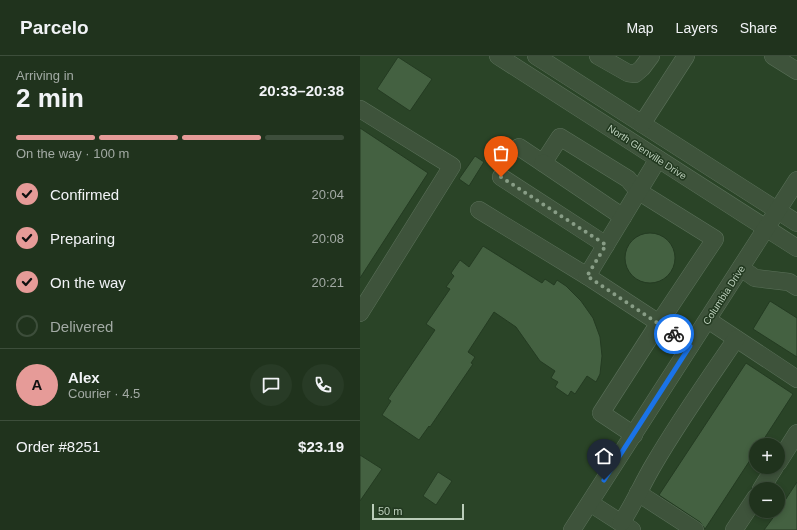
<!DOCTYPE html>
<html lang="en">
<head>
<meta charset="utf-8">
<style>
  :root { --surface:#20331d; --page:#283b26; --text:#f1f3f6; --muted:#a2aaa4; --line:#3d4e3b; --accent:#e69b98 }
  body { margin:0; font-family:Helvetica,sans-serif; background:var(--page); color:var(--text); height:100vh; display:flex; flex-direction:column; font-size:15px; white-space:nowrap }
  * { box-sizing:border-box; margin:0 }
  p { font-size:13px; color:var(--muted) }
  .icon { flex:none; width:22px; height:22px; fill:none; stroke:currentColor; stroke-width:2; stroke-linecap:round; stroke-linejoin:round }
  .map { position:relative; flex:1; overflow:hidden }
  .drawer { display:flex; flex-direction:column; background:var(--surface); width:360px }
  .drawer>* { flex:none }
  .controls { position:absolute; left:389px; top:382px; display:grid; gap:8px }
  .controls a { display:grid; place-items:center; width:36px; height:36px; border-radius:50%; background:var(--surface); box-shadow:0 2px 6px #0003,0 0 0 1px var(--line); font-size:20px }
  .scale { position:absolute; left:12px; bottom:10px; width:92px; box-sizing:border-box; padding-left:4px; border:2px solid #bacdb9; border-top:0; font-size:11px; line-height:14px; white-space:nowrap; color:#bacdb9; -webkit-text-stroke:3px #223920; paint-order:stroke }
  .pin { position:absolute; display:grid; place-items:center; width:34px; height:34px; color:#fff; margin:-41px -17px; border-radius:50% 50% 50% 0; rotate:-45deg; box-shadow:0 0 4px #0007 }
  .pin .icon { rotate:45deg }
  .courier { position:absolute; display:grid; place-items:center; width:40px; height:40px; margin:-20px; border:3px solid #1a73e8; border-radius:50%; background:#fff; color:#222; box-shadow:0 1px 5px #0007 }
  .head em { font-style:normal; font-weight:800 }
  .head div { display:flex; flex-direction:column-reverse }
  .head { display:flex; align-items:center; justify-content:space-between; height:68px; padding:0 16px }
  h1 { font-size:26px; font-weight:800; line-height:30px }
  .bar { display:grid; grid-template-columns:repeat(4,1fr); gap:6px 4px; align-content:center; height:48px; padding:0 16px }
  .bar i { height:5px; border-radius:3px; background:var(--line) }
  .bar .active { background:var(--accent) }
  .bar p { grid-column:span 4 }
  .line { display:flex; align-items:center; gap:10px; padding:0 16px; border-top:1px solid var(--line) }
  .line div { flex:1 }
  .round { display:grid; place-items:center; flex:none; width:42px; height:42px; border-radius:21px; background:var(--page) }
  ol { padding:0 16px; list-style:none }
  li { display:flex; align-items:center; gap:12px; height:44px }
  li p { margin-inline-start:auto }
  li .icon { padding:4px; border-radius:50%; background:var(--accent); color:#111; stroke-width:4 }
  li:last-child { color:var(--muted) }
  li i { width:22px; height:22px; border:2px solid var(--line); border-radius:50% }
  header { display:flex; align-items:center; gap:24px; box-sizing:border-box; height:56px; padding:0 20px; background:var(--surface); border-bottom:1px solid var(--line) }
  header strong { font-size:19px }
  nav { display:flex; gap:22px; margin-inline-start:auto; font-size:14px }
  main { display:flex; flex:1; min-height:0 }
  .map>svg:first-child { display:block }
  .building { fill:#446141; stroke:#243b22 }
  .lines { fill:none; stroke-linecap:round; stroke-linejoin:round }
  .minor-casing { stroke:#5b715a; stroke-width:18 }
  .minor { stroke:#3e533b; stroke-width:17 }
  .done { stroke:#889d86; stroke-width:4; stroke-dasharray:0 7.2 }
  .route { stroke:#1a73e8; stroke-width:5 }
  .labels { text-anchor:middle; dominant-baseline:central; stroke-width:3; stroke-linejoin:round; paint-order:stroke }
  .street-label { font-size:10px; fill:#bacdb9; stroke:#223920 }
</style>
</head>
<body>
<header>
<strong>Parcelo</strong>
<nav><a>Map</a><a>Layers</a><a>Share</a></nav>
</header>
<main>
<section class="drawer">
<div class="head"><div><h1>2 min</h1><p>Arriving in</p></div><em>20:33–20:38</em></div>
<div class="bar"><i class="active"></i><i class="active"></i><i class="active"></i><i></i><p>On the way · 100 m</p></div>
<ol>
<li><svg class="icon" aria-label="check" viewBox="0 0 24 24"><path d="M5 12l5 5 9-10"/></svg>Confirmed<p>20:04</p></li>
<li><svg class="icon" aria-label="check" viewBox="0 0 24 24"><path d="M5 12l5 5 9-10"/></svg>Preparing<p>20:08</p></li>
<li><svg class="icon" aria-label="check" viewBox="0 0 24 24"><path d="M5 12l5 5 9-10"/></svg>On the way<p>20:21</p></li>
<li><i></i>Delivered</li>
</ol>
<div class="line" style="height:72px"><b class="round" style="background:var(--accent);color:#111">A</b><div><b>Alex</b><p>Courier · 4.5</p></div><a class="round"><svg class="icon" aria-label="chat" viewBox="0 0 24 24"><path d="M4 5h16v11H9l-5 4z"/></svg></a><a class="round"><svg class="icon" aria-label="phone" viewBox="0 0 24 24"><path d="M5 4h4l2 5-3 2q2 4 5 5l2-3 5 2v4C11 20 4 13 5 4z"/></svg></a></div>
<div class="line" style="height:52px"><div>Order #8251</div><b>$23.19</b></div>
</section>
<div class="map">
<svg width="437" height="474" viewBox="0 0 437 474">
  <rect width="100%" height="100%" fill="#2a4427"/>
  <!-- building -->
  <g class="building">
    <polygon points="38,1 72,23 50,55 17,33"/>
    <polygon points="0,72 68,117 0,222"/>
    <polygon points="115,100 124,106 109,130 99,123"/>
    <circle cx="290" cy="202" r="25"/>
    <polygon points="123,190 182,227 185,223 194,229 197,224 206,230 221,245 233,262 240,281 242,300 240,318 236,326 227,320 215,338 211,335 208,340 195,331 198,326 191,322 195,315 180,305 156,271 134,256 108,296 115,301 111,307 113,308 70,371 69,370 59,384 22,359 31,345 28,343 75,274 66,268 90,233 86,231 94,220 91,217 100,204 109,211"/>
    <polygon points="410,245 437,262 437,301 393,273"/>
    <polygon points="386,307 433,338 400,389 396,389 396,395 345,473 340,466 299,439"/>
    <polygon points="0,399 22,413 0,445"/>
    <polygon points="78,416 92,425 76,449 63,440"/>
    <polygon points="437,426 437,474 404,474 418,455"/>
  </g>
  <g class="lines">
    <defs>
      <g id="minor">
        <polyline points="138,0 437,192"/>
        <polyline points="176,0 437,167"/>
        <polyline points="238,0 268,17 275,18 282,12 291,0"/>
        <polyline points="413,0 437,15"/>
        <polyline points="0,53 92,110 0,257"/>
        <polyline points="282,68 326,0"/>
        <polyline points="159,91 183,107 200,81 268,123 278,135 355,183 299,267 330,290"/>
        <polyline points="183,107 263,161"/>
        <polyline points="141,121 246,189"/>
        <polyline points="119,154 227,220 298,103"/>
        <polyline points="381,212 395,222 429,226 437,231"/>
        <polyline points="227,220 299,267 241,357 274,379"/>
        <polyline points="348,264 437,323"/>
        <polyline points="418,407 437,377"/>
        <polyline points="401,433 415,411"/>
        <polyline points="278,437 335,474"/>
        <polyline points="230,447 272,474"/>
        <path d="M261,467C274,448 282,428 294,408C319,365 348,324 376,283"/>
        <polyline points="212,474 437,124"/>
        <polyline points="374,474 396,441"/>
      </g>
    </defs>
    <!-- minor casing -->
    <use href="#minor" class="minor-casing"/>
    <!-- minor -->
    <use href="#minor" class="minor"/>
  </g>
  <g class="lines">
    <!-- done -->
    <polyline class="done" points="141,121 246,189 227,220 314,278"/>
    <!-- route -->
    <polyline class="route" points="244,424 330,290 314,278"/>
  </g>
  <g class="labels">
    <!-- street labels -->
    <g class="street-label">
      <text transform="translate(287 96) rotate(33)">North Glenville Drive</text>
      <text transform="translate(364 239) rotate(-57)">Columbia Drive</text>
    </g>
  </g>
</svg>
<div class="controls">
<a>+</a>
<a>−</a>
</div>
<div class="scale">50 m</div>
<div class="pin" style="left:141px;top:121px;background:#ea580c"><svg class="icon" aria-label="bag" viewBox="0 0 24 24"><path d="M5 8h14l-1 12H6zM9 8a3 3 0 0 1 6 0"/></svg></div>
<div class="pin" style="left:244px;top:424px;background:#1f2937"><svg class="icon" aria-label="home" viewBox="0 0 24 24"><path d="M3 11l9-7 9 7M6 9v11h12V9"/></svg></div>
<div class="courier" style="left:314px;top:278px"><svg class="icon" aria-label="bike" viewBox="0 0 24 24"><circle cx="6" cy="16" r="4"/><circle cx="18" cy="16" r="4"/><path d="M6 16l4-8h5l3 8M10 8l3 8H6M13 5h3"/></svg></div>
</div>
</main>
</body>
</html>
